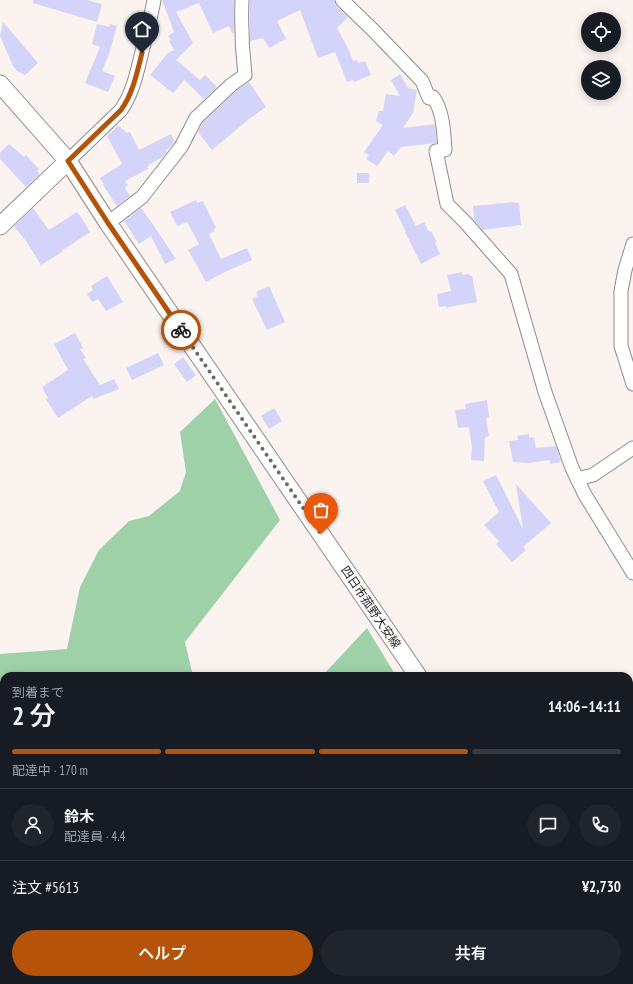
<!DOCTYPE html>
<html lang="ja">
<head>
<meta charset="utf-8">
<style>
  :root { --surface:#171b24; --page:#20242c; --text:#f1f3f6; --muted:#9ea1a6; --line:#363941; --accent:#b45309 }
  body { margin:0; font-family:"PT Sans Narrow","Noto Sans JP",sans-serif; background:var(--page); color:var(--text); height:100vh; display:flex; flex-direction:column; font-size:15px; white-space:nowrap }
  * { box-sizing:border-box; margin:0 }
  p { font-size:13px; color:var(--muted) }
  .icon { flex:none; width:22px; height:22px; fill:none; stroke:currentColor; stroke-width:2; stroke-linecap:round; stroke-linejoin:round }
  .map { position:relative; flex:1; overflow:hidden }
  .sheet { position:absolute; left:0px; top:672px; width:633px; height:312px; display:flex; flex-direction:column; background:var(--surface); border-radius:12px 12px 0 0; box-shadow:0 2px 10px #0003 }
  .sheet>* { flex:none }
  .buttons { position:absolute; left:581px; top:12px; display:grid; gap:8px }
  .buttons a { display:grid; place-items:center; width:40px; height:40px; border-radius:50%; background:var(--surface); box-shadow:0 2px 10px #0003; font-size:20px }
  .pin { position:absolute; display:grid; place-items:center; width:34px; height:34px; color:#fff; margin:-41px -17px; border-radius:50% 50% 50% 0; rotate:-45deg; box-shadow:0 0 4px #0007 }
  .pin .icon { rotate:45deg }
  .courier { position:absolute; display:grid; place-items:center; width:40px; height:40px; margin:-20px; border:3px solid #b45309; border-radius:50%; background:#fff; color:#222; box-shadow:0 1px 5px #0007 }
  .summary em { font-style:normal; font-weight:600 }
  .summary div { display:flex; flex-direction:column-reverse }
  .summary { display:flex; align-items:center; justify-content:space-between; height:68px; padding:0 12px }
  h1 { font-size:26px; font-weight:600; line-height:30px }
  .bar { display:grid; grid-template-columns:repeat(4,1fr); gap:6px 4px; align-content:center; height:48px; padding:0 12px }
  .bar i { height:5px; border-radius:3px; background:var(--line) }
  .bar .active { background:var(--accent) }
  .bar p { grid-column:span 4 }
  .line { display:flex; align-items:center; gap:10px; padding:0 12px; border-top:1px solid var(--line) }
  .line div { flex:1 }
  .round { display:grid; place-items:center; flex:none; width:42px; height:42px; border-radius:21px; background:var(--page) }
  .primary-button { display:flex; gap:8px; margin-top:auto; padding:8px 12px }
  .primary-button a { flex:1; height:46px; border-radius:24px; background:var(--accent); color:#fff; font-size:16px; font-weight:600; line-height:46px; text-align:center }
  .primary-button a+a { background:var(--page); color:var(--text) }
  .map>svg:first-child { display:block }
  .green { fill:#9fd1a8 }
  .building { fill:#d4d4fa }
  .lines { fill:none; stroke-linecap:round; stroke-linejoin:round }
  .minor-casing { stroke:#928b88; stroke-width:15 }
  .major-casing { stroke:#928b88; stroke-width:19 }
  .minor { stroke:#fff; stroke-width:13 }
  .major { stroke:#fff; stroke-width:17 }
  .done { stroke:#6d6966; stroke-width:4; stroke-dasharray:0 7.2 }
  .route { stroke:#b45309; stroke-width:5 }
  .labels { text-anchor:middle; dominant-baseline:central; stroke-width:3; stroke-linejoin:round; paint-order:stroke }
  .street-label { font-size:12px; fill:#211e1d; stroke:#fff }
</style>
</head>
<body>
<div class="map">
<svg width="633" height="984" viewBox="0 0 633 984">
  <rect width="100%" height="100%" fill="#faf3ef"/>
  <!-- green -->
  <g class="green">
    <polygon points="215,399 280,520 185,642 193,676 4,676 4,932 0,922 0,654 67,649 80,587 99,550 129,521 149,516 180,491 186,472 180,432"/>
    <polygon points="367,628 396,676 322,676"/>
    <polygon points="629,973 633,973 633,984 562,984 560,980 629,980"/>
    <polygon points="25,980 259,980 262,984 27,984"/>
    <polygon points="329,980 394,980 395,982 394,984 324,984"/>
  </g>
  <!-- building -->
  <g class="building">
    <polygon points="33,0 87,0 102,4 97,22 33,3"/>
    <polygon points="162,0 234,0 234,33 232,33 229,26 213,33 199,3 176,12 193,43 176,60 200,80 205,75 217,87 204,99 184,80 173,93 150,75 168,53 174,50 169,41 171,40 168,36 174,32"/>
    <polygon points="250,0 334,0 336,6 348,17 337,28 348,48 353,61 357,60 358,63 365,61 371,75 354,82 353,80 347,82 335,52 318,58 300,10 277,21 286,39 269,48 263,38 250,41"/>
    <polygon points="3,22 38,63 25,75 17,71 13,66 0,36"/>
    <polygon points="97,24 109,27 110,24 117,26 109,54 102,71 115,76 108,92 85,83 100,47 92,44"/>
    <polygon points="400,74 408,88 417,90 413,113 403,128 435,124 437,143 401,147 394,156 388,151 377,166 366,159 369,155 364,152 383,125 376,121 379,111 383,111 386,94 400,96 391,80"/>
    <polygon points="249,82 266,107 249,119 212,150 198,132 202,123 236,91"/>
    <polygon points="118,125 127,133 130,132 139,150 171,134 175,142 170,148 166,150 167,152 163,157 148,165 149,166 147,167 148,169 125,181 128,185 125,188 130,196 117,206 103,185 104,184 100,178 122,164 107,136"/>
    <polygon points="9,144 24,157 26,155 39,169 37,171 40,174 26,187 0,159 0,153"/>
    <rect x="357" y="173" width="12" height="10"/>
    <polygon points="196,200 197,203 203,201 216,228 214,229 215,231 209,234 221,259 247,248 252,260 227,271 206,282 188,250 199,244 187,222 177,226 170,212"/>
    <polygon points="514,202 514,203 519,203 521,225 483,230 474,220 473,206"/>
    <polygon points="405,205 416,226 424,222 429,232 431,231 437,242 435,243 440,254 421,264 405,232 406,232 395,210"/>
    <polygon points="33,208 49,230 77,212 78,214 79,214 90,232 72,244 61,251 62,252 41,265 26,241 14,226"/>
    <polygon points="141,208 154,226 176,259 165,264 151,236 139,244 124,221"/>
    <polygon points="462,272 462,275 469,274 470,276 472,276 477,302 454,306 446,308 446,306 439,307 437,294 451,291 447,275"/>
    <polygon points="107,276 123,302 106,311 98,299 92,302 87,294 93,290 91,286"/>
    <polygon points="269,286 285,322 267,330 252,299 258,296 256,292"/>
    <polygon points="75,333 83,348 80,349 86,358 83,359 100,385 114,379 119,389 93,399 92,396 58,418 46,399 48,398 42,387 68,370 54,344"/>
    <polygon points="158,353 164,365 132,380 126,368"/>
    <polygon points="183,357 196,375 187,382 174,364"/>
    <polygon points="487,400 489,417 486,418 489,436 485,437 484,461 471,460 472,448 469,427 458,428 455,410 466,409 465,404"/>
    <polygon points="274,408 282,421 269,429 261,416"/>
    <polygon points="529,434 529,438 534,437 536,448 556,446 561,462 550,464 550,460 528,463 513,462 509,441 518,440 517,436"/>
    <polygon points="496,475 523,529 516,484 551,523 523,547 526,550 512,562 496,544 499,541 484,525 499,512 483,481"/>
  </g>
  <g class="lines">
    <defs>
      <g id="minor">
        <path d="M342,0L373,30L422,81L429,98L433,97C443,110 444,133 445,150L436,151L447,204L466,223L511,274L545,392L572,468L585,495L633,573"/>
        <path d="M68,161L121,110C133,93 137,72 142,52C146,35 151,17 154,0"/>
        <path d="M108,223L142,197L181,147L196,118L231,85L245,75C242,50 241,25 242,0"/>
        <polyline points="633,244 625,270 621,291 621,346 633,384"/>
        <polyline points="577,479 593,475 633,448"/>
        <polyline points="629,877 633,871"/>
        <polyline points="522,984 526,980"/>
      </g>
      <g id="major">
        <polyline points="0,84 68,161 108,223 418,676"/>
        <polyline points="0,226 68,161"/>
        <polyline points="629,911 633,913"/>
      </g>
    </defs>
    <!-- minor casing -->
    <use href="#minor" class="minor-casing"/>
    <!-- major casing -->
    <use href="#major" class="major-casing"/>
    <!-- minor -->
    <use href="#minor" class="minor"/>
    <!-- major -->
    <use href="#major" class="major"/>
  </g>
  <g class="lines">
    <!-- done -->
    <polyline class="done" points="181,330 321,534"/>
    <!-- route -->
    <path class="route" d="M142,53C137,73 133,93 121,110L68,161L108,223L181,330"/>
  </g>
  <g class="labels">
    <!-- street labels -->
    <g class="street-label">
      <text transform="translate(371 607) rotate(56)">四日市菰野大安線</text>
    </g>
  </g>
</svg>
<div class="buttons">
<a><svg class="icon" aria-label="locate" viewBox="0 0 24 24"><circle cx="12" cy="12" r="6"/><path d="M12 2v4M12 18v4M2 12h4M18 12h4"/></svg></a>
<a><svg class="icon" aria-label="layers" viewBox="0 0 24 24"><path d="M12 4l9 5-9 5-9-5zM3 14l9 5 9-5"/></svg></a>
</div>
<div class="pin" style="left:321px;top:534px;background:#ea580c"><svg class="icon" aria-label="bag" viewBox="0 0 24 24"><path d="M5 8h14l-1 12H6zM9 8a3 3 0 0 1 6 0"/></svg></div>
<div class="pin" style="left:142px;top:53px;background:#1f2937"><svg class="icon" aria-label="home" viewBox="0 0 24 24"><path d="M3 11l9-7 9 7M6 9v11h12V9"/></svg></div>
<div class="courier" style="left:181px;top:330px"><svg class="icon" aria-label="bike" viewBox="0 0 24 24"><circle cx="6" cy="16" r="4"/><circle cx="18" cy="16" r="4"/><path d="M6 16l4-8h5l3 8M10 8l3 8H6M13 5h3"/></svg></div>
<section class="sheet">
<div class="summary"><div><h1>2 分</h1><p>到着まで</p></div><em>14:06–14:11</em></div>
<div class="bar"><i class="active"></i><i class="active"></i><i class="active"></i><i></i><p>配達中 · 170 m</p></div>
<div class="line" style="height:72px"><a class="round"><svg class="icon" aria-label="person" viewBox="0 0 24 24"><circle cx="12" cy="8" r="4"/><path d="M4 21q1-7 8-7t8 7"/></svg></a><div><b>鈴木</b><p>配達員 · 4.4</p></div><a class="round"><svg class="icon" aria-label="chat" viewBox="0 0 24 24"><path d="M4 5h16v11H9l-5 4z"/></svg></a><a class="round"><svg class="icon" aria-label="phone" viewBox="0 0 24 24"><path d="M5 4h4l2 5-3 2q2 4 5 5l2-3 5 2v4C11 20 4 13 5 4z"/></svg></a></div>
<div class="line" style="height:52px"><div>注文 #5613</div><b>¥2,730</b></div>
<div class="primary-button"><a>ヘルプ</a><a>共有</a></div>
</section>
</div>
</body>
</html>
